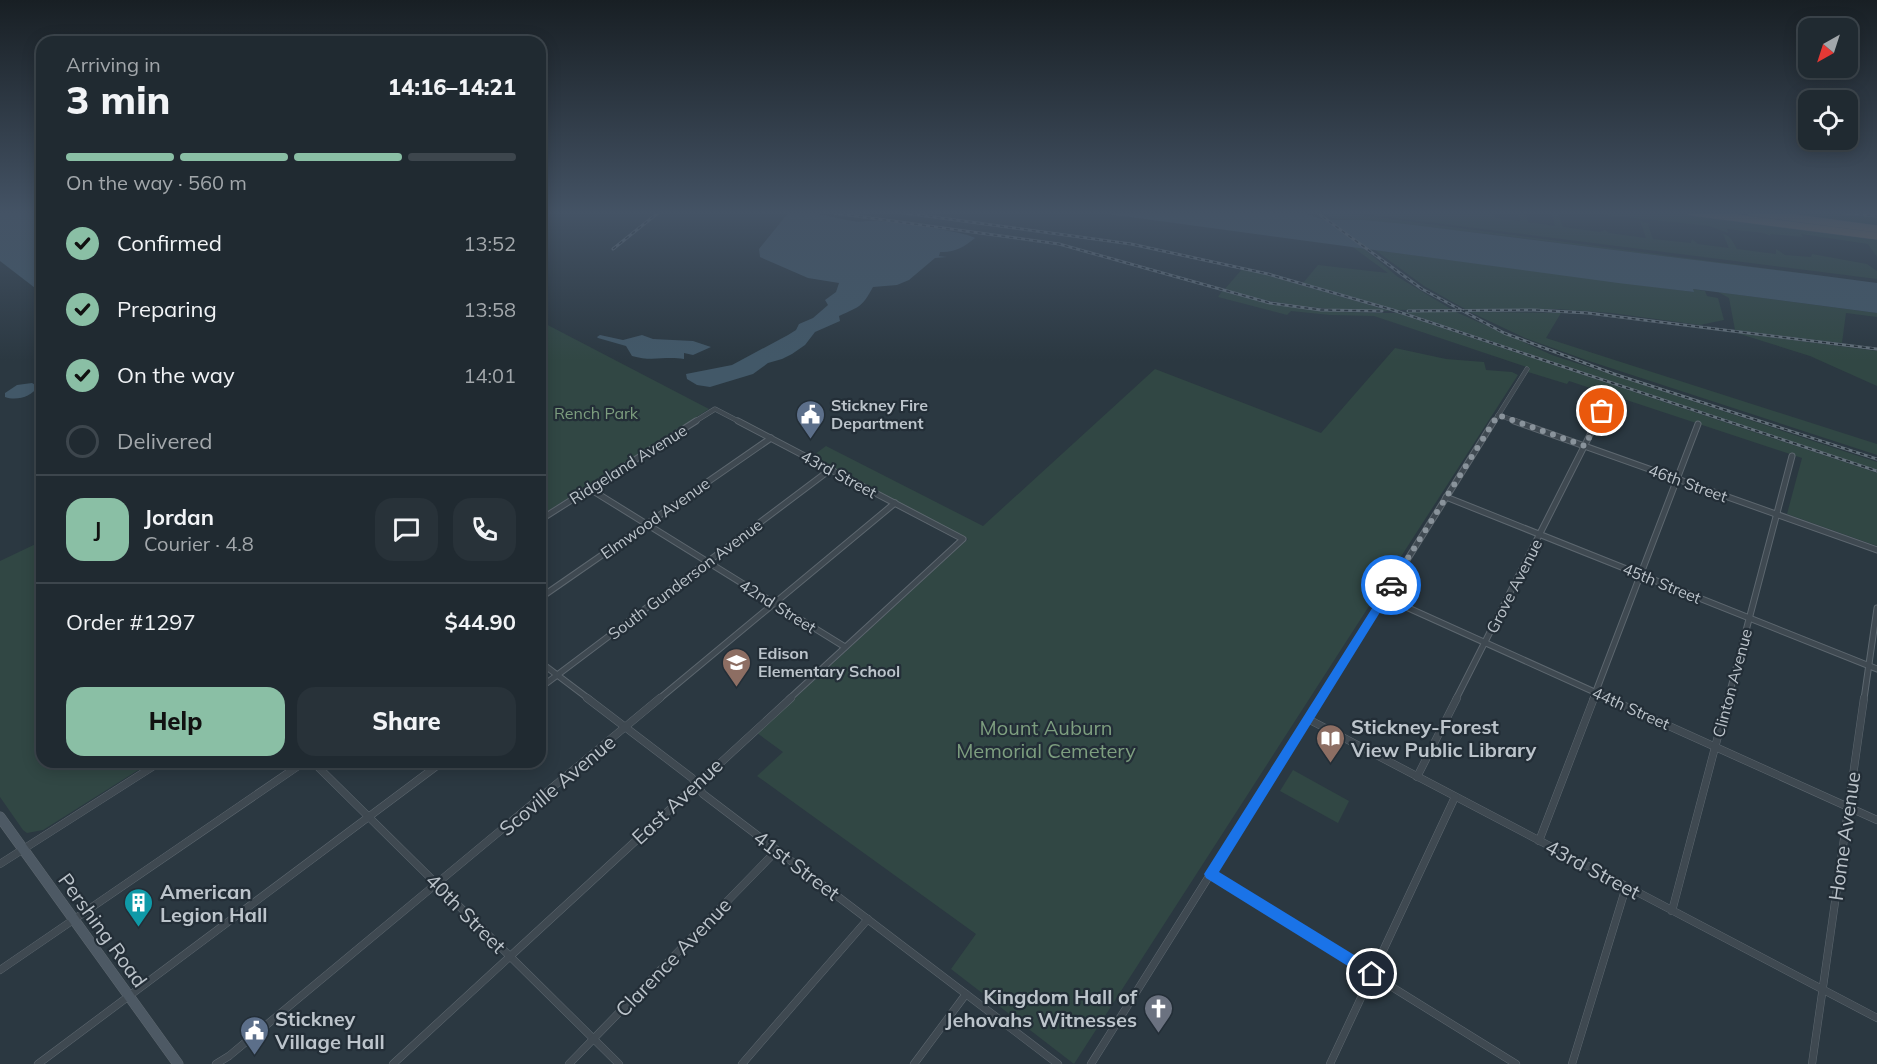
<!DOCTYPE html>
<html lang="en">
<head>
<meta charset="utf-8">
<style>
  :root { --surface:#202a31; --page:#283239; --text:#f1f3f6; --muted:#a2a7ab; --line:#3d464d; --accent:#8abfa5 }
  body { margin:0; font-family:Mulish,sans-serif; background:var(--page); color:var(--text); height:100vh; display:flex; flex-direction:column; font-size:22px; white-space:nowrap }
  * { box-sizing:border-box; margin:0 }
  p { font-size:20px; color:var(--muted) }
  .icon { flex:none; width:33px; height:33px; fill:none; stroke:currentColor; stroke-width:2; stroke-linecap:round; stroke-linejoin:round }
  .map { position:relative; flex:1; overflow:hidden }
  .sheet { position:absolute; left:36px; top:36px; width:510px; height:732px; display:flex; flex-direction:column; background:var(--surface); border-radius:18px; box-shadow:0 3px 15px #0003,0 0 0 2px var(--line) }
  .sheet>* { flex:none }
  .needle { width:39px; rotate:219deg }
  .fabs { position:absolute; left:1798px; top:18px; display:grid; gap:12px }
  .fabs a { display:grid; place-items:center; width:60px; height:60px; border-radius:12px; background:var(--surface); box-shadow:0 3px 15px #0003,0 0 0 2px var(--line); font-size:30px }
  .pin { position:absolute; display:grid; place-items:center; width:51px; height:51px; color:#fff; margin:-26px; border:3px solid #fff; border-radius:50%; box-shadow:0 2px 6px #0007 }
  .courier { position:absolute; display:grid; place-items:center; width:60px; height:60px; margin:-30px; border:4px solid #1a73e8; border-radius:50%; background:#fff; color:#222; box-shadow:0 2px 8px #0007 }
  .headline em { font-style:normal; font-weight:800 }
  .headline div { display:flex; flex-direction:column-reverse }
  .headline { display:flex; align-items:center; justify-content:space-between; height:102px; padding:0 30px }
  h1 { font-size:39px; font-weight:800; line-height:45px }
  .bar { display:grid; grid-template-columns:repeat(4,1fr); gap:9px 6px; align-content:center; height:72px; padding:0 30px }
  .bar i { height:8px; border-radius:4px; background:var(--line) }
  .bar .active { background:var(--accent) }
  .bar p { grid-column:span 4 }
  .line { display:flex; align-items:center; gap:15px; padding:0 30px; border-top:2px solid var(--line) }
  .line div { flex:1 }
  .round { display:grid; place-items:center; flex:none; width:63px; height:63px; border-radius:18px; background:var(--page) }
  ol { padding:0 30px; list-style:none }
  li { display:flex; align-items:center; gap:18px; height:66px }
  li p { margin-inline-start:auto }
  li .icon { padding:6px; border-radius:50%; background:var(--accent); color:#111; stroke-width:4 }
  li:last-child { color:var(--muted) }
  li i { width:33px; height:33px; border:3px solid var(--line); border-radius:50% }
  .button { display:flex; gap:12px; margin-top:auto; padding:12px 30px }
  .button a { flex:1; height:69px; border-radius:18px; background:var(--accent); color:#111; font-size:24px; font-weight:800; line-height:69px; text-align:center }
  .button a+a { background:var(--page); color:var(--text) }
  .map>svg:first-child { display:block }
  .green { fill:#314744 }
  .water { fill:#425868 }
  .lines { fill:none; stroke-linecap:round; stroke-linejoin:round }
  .minor-far2-casing { stroke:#5d676f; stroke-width:5 }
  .minor-far1-casing { stroke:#5d676f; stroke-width:7 }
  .minor-casing { stroke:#5d676f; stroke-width:8 }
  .secondary-casing { stroke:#5d676f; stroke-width:11 }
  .motorway-casing { stroke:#49545c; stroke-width:8 }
  .minor-far2 { stroke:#3f4951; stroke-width:4 }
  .minor-far1 { stroke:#3f4951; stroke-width:5 }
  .minor { stroke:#3f4951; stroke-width:7 }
  .secondary { stroke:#4d5964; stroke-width:10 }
  .motorway { stroke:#76685d; stroke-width:7 }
  .rail-casing { stroke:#63707a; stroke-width:3 }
  .rail { stroke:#232e37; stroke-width:1.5; stroke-dasharray:4; stroke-linecap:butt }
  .route { fill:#1a73e8 }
  .done { stroke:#89939b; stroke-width:6; stroke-dasharray:0 10.8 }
  .labels { text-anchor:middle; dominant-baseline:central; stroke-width:4.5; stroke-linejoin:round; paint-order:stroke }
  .poi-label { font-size:16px; font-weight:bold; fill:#bcc4cb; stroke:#232e37; text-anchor:start }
  .park-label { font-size:16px; fill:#7d9e7f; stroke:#232e37 }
  .street-label { font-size:16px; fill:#bcc4cb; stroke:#232e37 }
  .near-poi-label { font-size:20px; font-weight:bold; fill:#bcc4cb; stroke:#232e37; text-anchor:start }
  .near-park-label { font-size:20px; fill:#7d9e7f; stroke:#232e37 }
  .near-street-label { font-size:20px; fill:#bcc4cb; stroke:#232e37 }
</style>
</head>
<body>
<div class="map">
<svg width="1877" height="1064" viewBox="0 0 1877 1064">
  <rect width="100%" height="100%" fill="#2b3841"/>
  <!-- green -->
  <g class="green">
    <polygon points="1323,212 1337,212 1877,283 1480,233 1332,218"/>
    <path d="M1349,212H1493L1495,218L1520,221L1519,212H1525L1528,222L1555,226L1551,212L1558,213L1563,227L1600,232L1605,230L1609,233L1646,238L1640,221L1650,224L1648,225L1653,239L1691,243L1692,239L1698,244L1729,248L1723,234C1731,235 1733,243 1737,249L1776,254V249L1785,255L1811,257L1812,254L1867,264L1877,271V279Z"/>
    <polygon points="1578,212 1672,212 1877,240 1877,257 1868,244 1801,234 1803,237 1770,234 1771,236 1763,233 1727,229 1728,233 1709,226"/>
    <polygon points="1781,212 1827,212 1877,217 1877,225"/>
    <polygon points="1350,245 1363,248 1398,277 1451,309 1398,310 1303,283 1318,265 1388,273"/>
    <polygon points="1375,250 1693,292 1693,289 1705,291 1707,296 1718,298 1724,320 1700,325 1611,313 1557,309 1465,309 1424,286"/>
    <path d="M1243,268L1390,311C1333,311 1279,306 1224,290Z"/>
    <path d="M1222,291C1283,309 1335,313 1397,313L1877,473V546L1787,514L1802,458L1569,381L1567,384L1528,372L1530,368L1374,316L1330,315L1291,311L1287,315L1218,297Z"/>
    <polygon points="1718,292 1877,313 1877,317 1846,313 1842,343 1735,330 1729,298"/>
    <polygon points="1404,312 1456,312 1552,355 1877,462 1877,470"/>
    <polygon points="1470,312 1561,313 1546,338 1877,444 1877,455 1586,360 1525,338"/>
    <polygon points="540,321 709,409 540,516"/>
    <polygon points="1737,333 1877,351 1877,386 1810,356"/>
    <polygon points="1395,348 1446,359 1484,362 1486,370 1512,372 1518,375 1074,1064 951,969 976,934 757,776 783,752 757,733 968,539 811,457 826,446 983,526 1155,369 1321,433"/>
    <polygon points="42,541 42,762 151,762 43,830 27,833 23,830 0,797 0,561"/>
    <polygon points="1293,770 1349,801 1338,823 1280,791"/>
  </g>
  <!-- water -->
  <g class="water">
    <polygon points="0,212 42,212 42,290 39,291 0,261"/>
    <path d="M789,212C811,211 832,217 853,221C860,223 868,220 876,221C893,222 964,231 975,238C964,247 954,253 940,252L939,256L947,257L935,258L909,280L897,285L873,287C862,307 861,306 839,316L840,321L815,332L805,345L792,354L782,359L768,363L753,374L710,387L697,385L687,379L686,374L732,365L788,335L796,330L799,324L813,318L828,305L825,300L836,292L839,283L808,278L760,257L759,249Z"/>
    <polygon points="1093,212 1301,212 1324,220 1364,220 1405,224 1824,276 1877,283 1877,313 1693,289 1694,292 1618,283"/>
    <path d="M600,335L623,340L642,335L653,339L693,341L711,347L693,355L684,353V359C664,356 652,362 632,356L626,346L598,338L597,337Z"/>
    <path d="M32,383L37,386C33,397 16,401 5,397V393L17,385Z"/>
  </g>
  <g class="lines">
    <defs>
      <g id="minor-far2">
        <polyline points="1498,415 1519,422"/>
        <polyline points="694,422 715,409 740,422"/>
        <polyline points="1494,422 1527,369"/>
        <polyline points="1596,422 1610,395"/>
      </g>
      <g id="minor-far1">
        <polyline points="738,421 963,539 789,699"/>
        <polyline points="1514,421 1877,550"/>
        <polyline points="590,489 845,647"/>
        <polyline points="1446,497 1877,669"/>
        <polyline points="540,520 696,421"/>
        <polyline points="1384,597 1610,699"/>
        <polyline points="540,598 771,438"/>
        <polyline points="540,662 589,699"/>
        <polyline points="540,688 831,469"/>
        <polyline points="659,699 895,503"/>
        <polyline points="1320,699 1494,421"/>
        <polyline points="1456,699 1597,421"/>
        <polyline points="1593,699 1698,424"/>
        <polyline points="1728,699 1792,456"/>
        <polyline points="1864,699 1877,608"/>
      </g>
      <g id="minor">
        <polyline points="587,698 692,778 703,794 1058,1064"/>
        <polyline points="1607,698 1877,820"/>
        <polyline points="1308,719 1877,1018"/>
        <polyline points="313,762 619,1064"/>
        <polyline points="1417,777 1457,698"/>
        <polyline points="1539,841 1594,698"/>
        <polyline points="0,864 160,762"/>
        <polyline points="1210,874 1516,1064"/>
        <polyline points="1672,911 1728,698"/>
        <polyline points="0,970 304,762"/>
        <polyline points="38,1064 442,762"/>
        <polyline points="216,1064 229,1056 660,698"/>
        <polyline points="393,1064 791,698"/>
        <polyline points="569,1064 777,850"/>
        <polyline points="742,1064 868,919"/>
        <polyline points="914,1064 966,994"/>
        <polyline points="1091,1064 1321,698"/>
        <polyline points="1330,1064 1455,797"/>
        <polyline points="1572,1064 1626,887"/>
        <polyline points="1812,1064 1864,698"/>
      </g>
      <polyline id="secondary" points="0,817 178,1064"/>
      <g id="motorway">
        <polyline points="1692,212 1877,236"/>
        <polyline points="1751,212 1877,229"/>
      </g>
    </defs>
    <!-- minor-far2 casing -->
    <use href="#minor-far2" class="minor-far2-casing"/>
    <!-- minor-far1 casing -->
    <use href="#minor-far1" class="minor-far1-casing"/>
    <!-- minor casing -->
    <use href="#minor" class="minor-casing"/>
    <!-- secondary casing -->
    <use href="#secondary" class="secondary-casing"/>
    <!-- motorway casing -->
    <use href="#motorway" class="motorway-casing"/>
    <!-- minor-far2 -->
    <use href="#minor-far2" class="minor-far2"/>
    <!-- minor-far1 -->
    <use href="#minor-far1" class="minor-far1"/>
    <!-- minor -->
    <use href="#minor" class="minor"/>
    <!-- secondary -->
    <use href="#secondary" class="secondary"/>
    <!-- motorway -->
    <use href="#motorway" class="motorway"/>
    <defs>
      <g id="rail">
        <polyline points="827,212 1059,244 1270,303 1321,310 1382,311"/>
        <polyline points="897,212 1131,244 1268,274 1393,310 1877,471"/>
        <polyline points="1316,212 1422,289 1504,333 1614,374 1877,459"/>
        <polyline points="1835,212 1877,216"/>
        <polyline points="613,249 659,212"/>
        <polyline points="1408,311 1534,310 1588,313 1877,349"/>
      </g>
    </defs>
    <!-- rail casing -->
    <use href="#rail" class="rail-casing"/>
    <!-- rail -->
    <use href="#rail" class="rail"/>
  </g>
  <!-- sky -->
  <linearGradient id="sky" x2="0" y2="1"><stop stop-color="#181f24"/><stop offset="0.59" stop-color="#445365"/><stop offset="1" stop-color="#445365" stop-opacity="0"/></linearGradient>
  <rect width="1877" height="361" fill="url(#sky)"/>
  <!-- route -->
  <polygon class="route" points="1391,582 1395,583 1395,588 1219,872 1377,969 1379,974 1377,979 1372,981 1206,878 1204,874 1388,583"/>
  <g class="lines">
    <!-- done -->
    <polyline class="done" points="1391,585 1498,415 1585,446 1602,411"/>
  </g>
  <!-- icons -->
  <defs>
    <symbol id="civic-pin" viewBox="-11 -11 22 30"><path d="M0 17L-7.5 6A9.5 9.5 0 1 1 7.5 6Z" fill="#5c6f8a" stroke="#232e37"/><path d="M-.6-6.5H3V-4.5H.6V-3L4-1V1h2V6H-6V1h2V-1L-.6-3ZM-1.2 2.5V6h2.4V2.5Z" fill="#fff"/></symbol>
    <symbol id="school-pin" viewBox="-11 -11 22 30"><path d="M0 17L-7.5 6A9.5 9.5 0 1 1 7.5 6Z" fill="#8d6e63" stroke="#232e37"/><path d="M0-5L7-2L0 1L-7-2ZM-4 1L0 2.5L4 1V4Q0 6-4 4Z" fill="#fff"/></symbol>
    <symbol id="library-pin" viewBox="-11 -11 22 30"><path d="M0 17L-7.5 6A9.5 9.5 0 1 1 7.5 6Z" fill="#8d6e63" stroke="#232e37"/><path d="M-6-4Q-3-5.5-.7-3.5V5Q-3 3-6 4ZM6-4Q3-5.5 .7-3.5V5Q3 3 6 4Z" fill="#fff"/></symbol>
    <symbol id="building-pin" viewBox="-11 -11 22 30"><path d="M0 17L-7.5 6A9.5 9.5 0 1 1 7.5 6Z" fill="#0f9aa8" stroke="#232e37"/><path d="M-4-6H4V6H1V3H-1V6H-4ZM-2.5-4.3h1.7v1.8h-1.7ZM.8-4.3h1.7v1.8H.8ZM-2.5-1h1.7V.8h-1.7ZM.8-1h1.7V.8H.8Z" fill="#fff"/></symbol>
    <symbol id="church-pin" viewBox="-11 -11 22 30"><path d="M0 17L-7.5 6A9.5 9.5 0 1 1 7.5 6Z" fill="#6b7280" stroke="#232e37"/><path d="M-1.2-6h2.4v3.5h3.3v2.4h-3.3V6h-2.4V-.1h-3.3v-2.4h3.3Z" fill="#fff"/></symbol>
  </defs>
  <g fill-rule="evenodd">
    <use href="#civic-pin" x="794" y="398" width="33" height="45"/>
    <use href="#school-pin" x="720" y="646" width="33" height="45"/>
    <use href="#library-pin" x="1314" y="722" width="33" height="45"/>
    <use href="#building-pin" x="122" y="886" width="33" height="45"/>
    <use href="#church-pin" x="1142" y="992" width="33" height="45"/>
    <use href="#civic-pin" x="238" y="1014" width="33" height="45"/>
  </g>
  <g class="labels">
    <!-- poi labels -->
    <g class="poi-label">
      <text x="831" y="405">Stickney Fire<tspan x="831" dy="18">Department</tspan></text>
      <text x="758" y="653">Edison<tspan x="758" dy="18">Elementary School</tspan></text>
    </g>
    <!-- park labels -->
    <g class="park-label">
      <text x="596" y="413">Rench Park</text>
    </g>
    <!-- street labels -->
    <g class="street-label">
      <text transform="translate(628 464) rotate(-32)">Ridgeland Avenue</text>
      <text transform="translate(839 474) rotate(28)">43rd Street</text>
      <text transform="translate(1688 483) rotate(20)">46th Street</text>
      <text transform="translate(655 518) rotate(-35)">Elmwood Avenue</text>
      <text transform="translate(685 579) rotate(-37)">South Gunderson Avenue</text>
      <text transform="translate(1662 583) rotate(22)">45th Street</text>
      <text transform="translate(1514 586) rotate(-63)">Grove Avenue</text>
      <text transform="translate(778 606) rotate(32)">42nd Street</text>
      <text transform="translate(1732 683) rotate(-75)">Clinton Avenue</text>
      <text transform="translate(1631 708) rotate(24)">44th Street</text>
    </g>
    <!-- near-poi labels -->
    <g class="near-poi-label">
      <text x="1351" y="726">Stickney-Forest<tspan x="1351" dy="23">View Public Library</tspan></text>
      <text x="160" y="891">American<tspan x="160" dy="23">Legion Hall</tspan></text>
      <text x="1137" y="996" text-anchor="end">Kingdom Hall of<tspan x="1137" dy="23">Jehovahs Witnesses</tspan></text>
      <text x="275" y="1018">Stickney<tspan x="275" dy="23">Village Hall</tspan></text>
    </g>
    <!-- near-park labels -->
    <g class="near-park-label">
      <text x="1046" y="727">Mount Auburn<tspan x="1046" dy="23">Memorial Cemetery</tspan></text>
    </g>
    <!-- near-street labels -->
    <g class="near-street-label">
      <text transform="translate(557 785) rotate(-40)">Scoville Avenue</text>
      <text transform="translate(677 801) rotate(-43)">East Avenue</text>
      <text transform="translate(1844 836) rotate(-82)">Home Avenue</text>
      <text transform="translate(797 865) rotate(37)">41st Street</text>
      <text transform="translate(1593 869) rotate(28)">43rd Street</text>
      <text transform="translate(466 913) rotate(45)">40th Street</text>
      <text transform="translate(103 930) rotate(54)">Pershing Road</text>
      <text transform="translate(673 957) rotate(-46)">Clarence Avenue</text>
    </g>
  </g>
</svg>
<div class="fabs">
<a><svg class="needle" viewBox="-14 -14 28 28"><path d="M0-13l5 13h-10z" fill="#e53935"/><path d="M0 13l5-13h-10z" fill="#a2a7ab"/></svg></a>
<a><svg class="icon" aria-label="locate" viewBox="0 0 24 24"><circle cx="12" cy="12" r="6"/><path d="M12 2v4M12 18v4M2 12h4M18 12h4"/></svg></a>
</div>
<div class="pin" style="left:1602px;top:411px;background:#ea580c"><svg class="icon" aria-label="bag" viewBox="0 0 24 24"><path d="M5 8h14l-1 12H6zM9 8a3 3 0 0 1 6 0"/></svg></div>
<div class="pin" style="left:1372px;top:974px;background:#1f2937"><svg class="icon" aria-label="home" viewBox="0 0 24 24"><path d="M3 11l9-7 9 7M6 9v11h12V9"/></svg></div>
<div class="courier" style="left:1391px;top:585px"><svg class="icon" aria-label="car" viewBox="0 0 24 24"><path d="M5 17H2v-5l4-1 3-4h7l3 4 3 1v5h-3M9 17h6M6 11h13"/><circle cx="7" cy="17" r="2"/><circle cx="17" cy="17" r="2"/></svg></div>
<section class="sheet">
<div class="headline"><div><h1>3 min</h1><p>Arriving in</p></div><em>14:16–14:21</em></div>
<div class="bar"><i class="active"></i><i class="active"></i><i class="active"></i><i></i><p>On the way · 560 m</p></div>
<ol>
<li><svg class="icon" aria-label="check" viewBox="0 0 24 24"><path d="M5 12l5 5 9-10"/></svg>Confirmed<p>13:52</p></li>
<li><svg class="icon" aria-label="check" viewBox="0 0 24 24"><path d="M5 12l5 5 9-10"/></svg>Preparing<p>13:58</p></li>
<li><svg class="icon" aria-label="check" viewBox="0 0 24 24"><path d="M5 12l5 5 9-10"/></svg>On the way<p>14:01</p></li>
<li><i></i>Delivered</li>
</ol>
<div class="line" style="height:108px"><b class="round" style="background:var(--accent);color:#111">J</b><div><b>Jordan</b><p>Courier · 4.8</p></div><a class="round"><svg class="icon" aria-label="chat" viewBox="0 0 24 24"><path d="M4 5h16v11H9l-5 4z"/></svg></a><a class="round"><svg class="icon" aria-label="phone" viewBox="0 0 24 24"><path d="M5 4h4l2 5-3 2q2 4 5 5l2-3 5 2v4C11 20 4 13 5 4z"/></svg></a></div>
<div class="line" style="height:78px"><div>Order #1297</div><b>$44.90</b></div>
<div class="button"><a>Help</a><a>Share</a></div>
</section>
</div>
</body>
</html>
